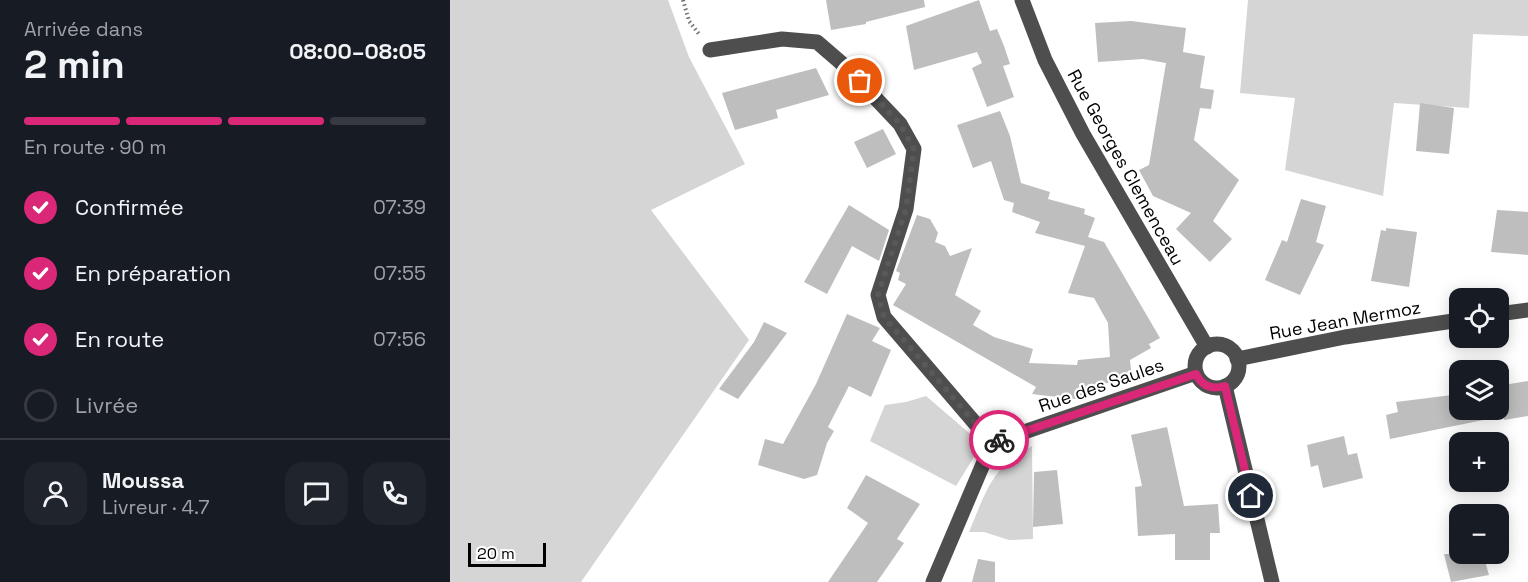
<!DOCTYPE html>
<html lang="fr">
<head>
<meta charset="utf-8">
<style>
  :root { --surface:#171b24; --page:#20242c; --text:#f1f3f6; --muted:#9ea1a6; --line:#363941; --accent:#db2777 }
  body { margin:0; font-family:"Space Grotesk",sans-serif; background:var(--page); color:var(--text); height:100vh; display:flex; flex-direction:column; font-size:22px; white-space:nowrap }
  * { box-sizing:border-box; margin:0 }
  p { font-size:20px; color:var(--muted) }
  .icon { flex:none; width:33px; height:33px; fill:none; stroke:currentColor; stroke-width:2; stroke-linecap:round; stroke-linejoin:round }
  .map { position:relative; flex:1; overflow:hidden }
  .side { display:flex; flex-direction:column; background:var(--surface); width:450px }
  .side>* { flex:none }
  .tools { position:absolute; left:999px; top:288px; display:grid; gap:12px }
  .tools a { display:grid; place-items:center; width:60px; height:60px; border-radius:12px; background:var(--surface); box-shadow:0 3px 15px #0003; font-size:30px }
  .scale { position:absolute; left:18px; bottom:15px; width:78px; box-sizing:border-box; padding-left:6px; border:3px solid #000; border-top:0; font-size:16px; line-height:21px; white-space:nowrap; color:#000; -webkit-text-stroke:4px #fff; paint-order:stroke }
  .pin { position:absolute; display:grid; place-items:center; width:51px; height:51px; color:#fff; margin:-26px; border:3px solid #fff; border-radius:50%; box-shadow:0 2px 6px #0007 }
  .courier { position:absolute; display:grid; place-items:center; width:60px; height:60px; margin:-30px; border:4px solid #db2777; border-radius:50%; background:#fff; color:#222; box-shadow:0 2px 8px #0007 }
  .summary em { font-style:normal; font-weight:600 }
  .summary div { display:flex; flex-direction:column-reverse }
  .summary { display:flex; align-items:center; justify-content:space-between; height:102px; padding:0 24px }
  h1 { font-size:39px; font-weight:600; line-height:45px }
  .bar { display:grid; grid-template-columns:repeat(4,1fr); gap:9px 6px; align-content:center; height:72px; padding:0 24px }
  .bar i { height:8px; border-radius:4px; background:var(--line) }
  .bar .current { background:var(--accent) }
  .bar p { grid-column:span 4 }
  .line { display:flex; align-items:center; gap:15px; padding:0 24px; border-top:2px solid var(--line) }
  .line div { flex:1 }
  .round { display:grid; place-items:center; flex:none; width:63px; height:63px; border-radius:18px; background:var(--page) }
  ol { padding:0 24px; list-style:none }
  li { display:flex; align-items:center; gap:18px; height:66px }
  li p { margin-inline-start:auto }
  li .icon { padding:6px; border-radius:50%; background:var(--accent); color:#fff; stroke-width:4 }
  li:last-child { color:var(--muted) }
  li i { width:33px; height:33px; border:3px solid var(--line); border-radius:50% }
  main { display:flex; flex:1; min-height:0 }
  .map>svg:first-child { display:block }
  .green { fill:#d5d5d5 }
  .building { fill:#bebebe }
  .lines { fill:none; stroke-linecap:round; stroke-linejoin:round }
  .path { stroke:#707070; stroke-width:4; stroke-dasharray:1.5 3; stroke-linecap:butt }
  .minor { stroke:#4e4e4e; stroke-width:15 }
  .done { stroke:#595959; stroke-width:6; stroke-dasharray:0 10.8 }
  .route { stroke:#db2777; stroke-width:8 }
  .labels { text-anchor:middle; dominant-baseline:central; stroke-width:4.5; stroke-linejoin:round; paint-order:stroke }
  .street-label { font-size:18px; fill:#000; stroke:#fff }
</style>
</head>
<body>
<main>
<section class="side">
<div class="summary"><div><h1>2 min</h1><p>Arrivée dans</p></div><em>08:00–08:05</em></div>
<div class="bar"><i class="current"></i><i class="current"></i><i class="current"></i><i></i><p>En route · 90 m</p></div>
<ol>
<li><svg class="icon" aria-label="check" viewBox="0 0 24 24"><path d="M5 12l5 5 9-10"/></svg>Confirmée<p>07:39</p></li>
<li><svg class="icon" aria-label="check" viewBox="0 0 24 24"><path d="M5 12l5 5 9-10"/></svg>En préparation<p>07:55</p></li>
<li><svg class="icon" aria-label="check" viewBox="0 0 24 24"><path d="M5 12l5 5 9-10"/></svg>En route<p>07:56</p></li>
<li><i></i>Livrée</li>
</ol>
<div class="line" style="height:108px"><a class="round"><svg class="icon" aria-label="person" viewBox="0 0 24 24"><circle cx="12" cy="8" r="4"/><path d="M4 21q1-7 8-7t8 7"/></svg></a><div><b>Moussa</b><p>Livreur · 4.7</p></div><a class="round"><svg class="icon" aria-label="chat" viewBox="0 0 24 24"><path d="M4 5h16v11H9l-5 4z"/></svg></a><a class="round"><svg class="icon" aria-label="phone" viewBox="0 0 24 24"><path d="M5 4h4l2 5-3 2q2 4 5 5l2-3 5 2v4C11 20 4 13 5 4z"/></svg></a></div>
</section>
<div class="map">
<svg width="1078" height="582" viewBox="0 0 1078 582">
  <rect width="100%" height="100%" fill="#fff"/>
  <!-- green -->
  <g class="green">
    <polygon points="0,0 218,0 239,57 295,164 201,210 299,340 131,582 0,582"/>
    <polygon points="798,0 1078,0 1078,36 1023,34 1019,108 944,103 933,196 835,170 845,98 790,93"/>
    <polygon points="476,396 532,444 506,486 420,441 435,405 456,402"/>
    <path d="M582,446L583,539L559,540L534,532H519C535,494 543,464 582,446Z"/>
  </g>
  <!-- building -->
  <g class="building">
    <polygon points="376,0 474,0 475,7 416,22 416,24 381,30"/>
    <polygon points="529,0 540,31 547,29 554,46 560,64 553,66 564,97 537,107 522,68 532,63 527,52 464,70 456,26"/>
    <polygon points="681,21 736,28 733,52 755,56 750,88 764,90 761,109 750,108 744,140 789,180 763,221 782,239 760,262 726,229 741,213 703,196 689,170 699,165 716,63 693,59 648,62 645,23"/>
    <polygon points="366,68 379,95 326,110 328,118 285,130 272,93"/>
    <polygon points="970,103 1004,108 999,154 966,151"/>
    <polygon points="550,111 560,136 571,183 600,192 598,199 635,209 634,214 645,218 638,237 654,242 710,338 699,344 701,348 680,360 682,379 652,384 652,393 624,399 582,394 586,387 443,305 456,284 448,280 450,273 446,271 467,215 480,219 488,233 485,242 495,246 500,256 522,248 505,295 531,311 523,325 544,337 583,349 579,363 627,365 628,360 660,357 658,323 644,298 618,293 635,246 585,233 590,222 562,212 564,203 554,200 541,161 523,168 507,125"/>
    <polygon points="433,129 446,154 417,168 404,142"/>
    <polygon points="851,199 876,206 866,242 874,245 850,295 815,280 832,240 837,242"/>
    <polygon points="399,205 439,230 429,261 402,246 377,294 354,282"/>
    <polygon points="1047,210 1078,212 1078,255 1041,252"/>
    <polygon points="936,228 967,232 959,287 921,281 931,230 936,231"/>
    <polygon points="397,314 430,328 422,341 441,350 421,397 399,386 378,427 384,431 377,443 367,475 354,479 308,465 315,439 333,444 366,384"/>
    <polygon points="314,322 337,333 288,399 269,389 304,342"/>
    <polygon points="1078,381 1078,416 1054,420 1053,416 940,439 936,415 948,412 946,402 1010,394 1010,410 1048,410 1048,386"/>
    <polygon points="717,427 734,506 768,504 770,533 760,533 760,560 725,560 725,534 688,536 685,487 692,486 681,435"/>
    <polygon points="894,436 898,455 907,453 913,478 873,488 868,465 861,467 857,445"/>
    <polygon points="607,470 613,524 583,527 584,472"/>
    <polygon points="416,475 470,504 447,539 454,543 427,582 378,582 418,523 397,508"/>
    <polygon points="994,554 1033,554 1039,575 1001,582"/>
    <polygon points="528,559 545,562 545,582 522,582"/>
  </g>
  <g class="lines">
    <!-- path -->
    <polyline class="path" points="233,0 239,21 249,34"/>
    <!-- minor -->
    <g class="minor">
      <polyline points="572,0 595,60 633,134 757,347"/>
      <polyline points="260,50 332,39 367,42 396,67 450,124 464,149 456,209 428,295 434,317 542,443"/>
      <polyline points="1048,314 1078,310"/>
      <circle cx="767" cy="366" r="22"/>
      <polyline points="787,359 895,337 1010,320"/>
      <polyline points="775,386 822,582"/>
      <polyline points="483,582 542,443 746,373"/>
    </g>
  </g>
  <g class="lines">
    <!-- done -->
    <polyline class="done" points="410,81 450,124 464,149 456,209 428,295 434,317 542,443 549,440"/>
    <!-- route -->
    <path class="route" d="M549,440L746,374C752,386 762,390 775,386L801,496"/>
  </g>
  <g class="labels">
    <!-- street labels -->
    <g class="street-label">
      <text transform="translate(676 167) rotate(61)">Rue Georges Clemenceau</text>
      <text transform="translate(895 320) rotate(-10)">Rue Jean Mermoz</text>
      <text transform="translate(651 385) rotate(-19)">Rue des Saules</text>
    </g>
  </g>
</svg>
<div class="tools">
<a><svg class="icon" aria-label="locate" viewBox="0 0 24 24"><circle cx="12" cy="12" r="6"/><path d="M12 2v4M12 18v4M2 12h4M18 12h4"/></svg></a>
<a><svg class="icon" aria-label="layers" viewBox="0 0 24 24"><path d="M12 4l9 5-9 5-9-5zM3 14l9 5 9-5"/></svg></a>
<a>+</a>
<a>−</a>
</div>
<div class="scale">20 m</div>
<div class="pin" style="left:410px;top:81px;background:#ea580c"><svg class="icon" aria-label="bag" viewBox="0 0 24 24"><path d="M5 8h14l-1 12H6zM9 8a3 3 0 0 1 6 0"/></svg></div>
<div class="pin" style="left:801px;top:496px;background:#1f2937"><svg class="icon" aria-label="home" viewBox="0 0 24 24"><path d="M3 11l9-7 9 7M6 9v11h12V9"/></svg></div>
<div class="courier" style="left:549px;top:440px"><svg class="icon" aria-label="bike" viewBox="0 0 24 24"><circle cx="6" cy="16" r="4"/><circle cx="18" cy="16" r="4"/><path d="M6 16l4-8h5l3 8M10 8l3 8H6M13 5h3"/></svg></div>
</div>
</main>
</body>
</html>
